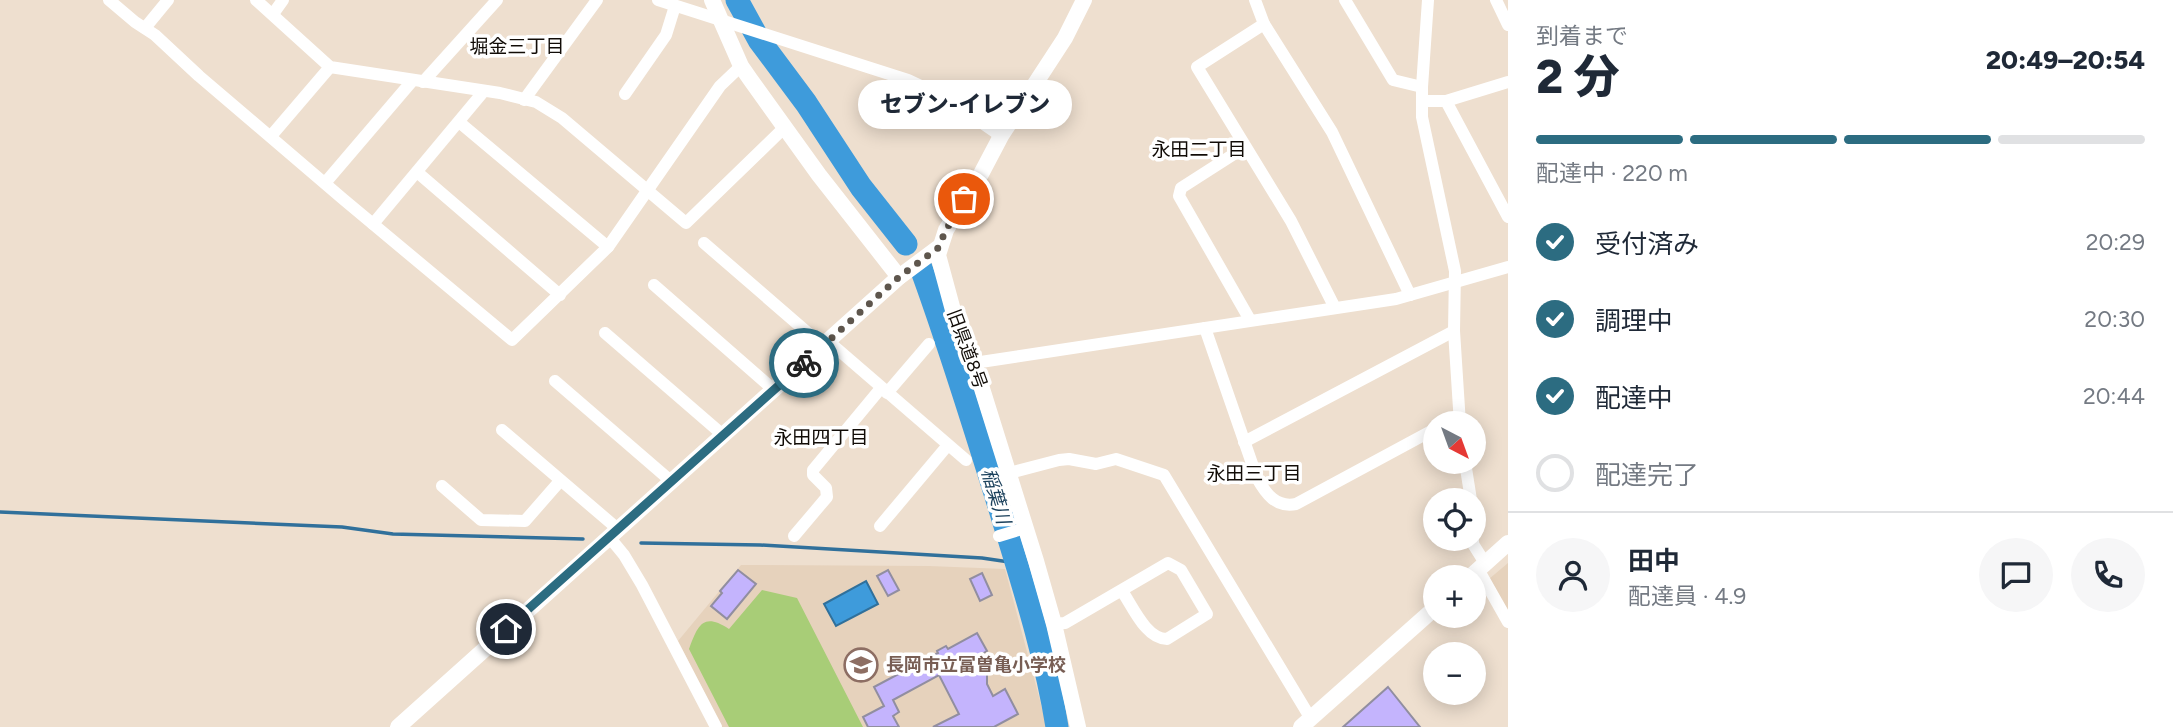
<!DOCTYPE html>
<html lang="ja">
<head>
<meta charset="utf-8">
<style>
  :root { --surface:#fff; --page:#f6f6f7; --text:#1f2937; --muted:#747a83; --line:#e0e1e3; --accent:#2c6c81 }
  body { margin:0; font-family:Figtree,"Noto Sans JP",sans-serif; background:var(--page); color:var(--text); height:100vh; display:flex; flex-direction:column; font-size:26px; white-space:nowrap }
  * { box-sizing:border-box; margin:0 }
  p { font-size:23px; color:var(--muted) }
  .icon { flex:none; width:38px; height:38px; fill:none; stroke:currentColor; stroke-width:2; stroke-linecap:round; stroke-linejoin:round }
  .map { position:relative; flex:1; overflow:hidden }
  .drawer { display:flex; flex-direction:column; background:var(--surface); width:665px }
  .drawer>* { flex:none }
  .needle { width:46px; rotate:139deg }
  .buttons { position:absolute; left:1423px; top:411px; display:grid; gap:14px }
  .buttons a { display:grid; place-items:center; width:63px; height:63px; border-radius:50%; background:var(--surface); box-shadow:0 4px 18px #0003; font-size:35px }
  .pin { position:absolute; display:grid; place-items:center; width:60px; height:60px; color:#fff; margin:-30px; border:4px solid #fff; border-radius:50%; box-shadow:0 2px 7px #0007 }
  .courier { position:absolute; display:grid; place-items:center; width:70px; height:70px; margin:-35px; border:5px solid #2c6c81; border-radius:50%; background:#fff; color:#222; box-shadow:0 2px 9px #0007 }
  .bubble { position:absolute; height:49px; border-radius:24px; background:var(--surface); box-shadow:0 4px 18px #0003; font-size:23px; font-weight:800; line-height:49px; text-align:center }
  .overview em { font-style:normal; font-weight:800 }
  .overview div { display:flex; flex-direction:column-reverse }
  .overview { display:flex; align-items:center; justify-content:space-between; height:119px; padding:0 28px }
  h1 { font-size:46px; font-weight:800; line-height:52px }
  .bar { display:grid; grid-template-columns:repeat(4,1fr); gap:10px 7px; align-content:center; height:84px; padding:0 28px }
  .bar i { height:9px; border-radius:5px; background:var(--line) }
  .bar .active { background:var(--accent) }
  .bar p { grid-column:span 4 }
  .line { display:flex; align-items:center; gap:18px; padding:0 28px; border-top:2px solid var(--line) }
  .line div { flex:1 }
  .round { display:grid; place-items:center; flex:none; width:74px; height:74px; border-radius:37px; background:var(--page) }
  ol { padding:0 28px; list-style:none }
  li { display:flex; align-items:center; gap:21px; height:77px }
  li p { margin-inline-start:auto }
  li .icon { padding:7px; border-radius:50%; background:var(--accent); color:#fff; stroke-width:4 }
  li:last-child { color:var(--muted) }
  li i { width:38px; height:38px; border:4px solid var(--line); border-radius:50% }
  main { display:flex; flex:1; min-height:0 }
  .map>svg:first-child { display:block }
  .built { fill:#e6d2bc }
  .green { fill:#a8cd77 }
  .water { fill:#3e9bdb; stroke:#30709b; stroke-width:2 }
  .lines { fill:none; stroke-linecap:round; stroke-linejoin:round }
  .stream { stroke:#30709b; stroke-width:3.5 }
  .river { stroke:#3e9bdb; stroke-width:23 }
  .building { fill:#c4b4fd; stroke:#918ea0; stroke-width:2 }
  .minor { stroke:#fff; stroke-width:12 }
  .tertiary { stroke:#fff; stroke-width:16 }
  .done { stroke:#5e564d; stroke-width:7; stroke-dasharray:0 12.6 }
  .route { stroke:#2c6c81; stroke-width:9 }
  .labels { text-anchor:middle; dominant-baseline:central; stroke-width:7; stroke-linejoin:round; paint-order:stroke }
  .street-label { font-size:18px; fill:#110c07; stroke:#fff }
  .education-label { font-size:18px; font-weight:bold; fill:#785e54; stroke:#fff; text-anchor:start }
  .neighbourhood-label { font-size:19px; fill:#110c07; stroke:#fff }
  .water-label { font-size:19px; font-style:italic; fill:#1d425d; stroke:#fff }
</style>
</head>
<body>
<main>
<div class="map">
<svg width="1508" height="727" viewBox="0 0 1508 727">
  <rect width="100%" height="100%" fill="#eedfcf"/>
  <!-- built -->
  <g class="built">
    <polygon points="1508,563 1508,613 1489,579"/>
    <polygon points="741,565 929,566 1005,569 1047,727 722,727 678,641"/>
  </g>
  <!-- green -->
  <path class="green" d="M762,590L797,598L863,727H729L689,649C698,625 703,612 729,629Z"/>
  <!-- water -->
  <polygon class="water" points="866,581 878,604 836,626 824,604"/>
  <g class="lines">
    <!-- stream -->
    <g class="stream">
      <polyline points="0,512 342,527 393,534 583,539"/>
      <polyline points="641,543 760,545 982,558 1016,563"/>
    </g>
    <!-- river -->
    <g class="river">
      <polyline points="737,0 759,40 806,103 861,187 906,244"/>
      <path d="M921,268C950,347 974,426 999,506C1021,579 1045,651 1057,727"/>
    </g>
  </g>
  <!-- building -->
  <g class="building">
    <polygon points="738,570 756,584 727,619 711,606 722,593 720,591"/>
    <polygon points="888,570 899,590 888,596 877,576"/>
    <polygon points="982,573 992,595 980,601 970,579"/>
    <polygon points="977,633 987,651 975,658 987,675 987,684 993,696 1005,689 1018,714 994,727 933,727 959,714 939,675 893,700 899,712 893,716 899,727 868,727 863,717 884,706 874,687 938,653 937,651 946,646 948,649"/>
    <polygon points="1388,687 1420,727 1343,727"/>
  </g>
  <g class="lines">
    <!-- minor -->
    <g class="minor">
      <polyline points="109,0 135,22 155,35 199,76 343,199 512,340 608,247 720,86 741,66"/>
      <polyline points="256,0 330,67 500,93 536,102 562,118 686,223 785,127"/>
      <polyline points="658,0 908,80 946,98 1001,136"/>
      <polyline points="1255,0 1264,24 1332,132 1410,295"/>
      <polyline points="1345,0 1393,80 1422,87"/>
      <polyline points="1428,0 1422,87 1422,117 1455,271 1454,331 1460,424"/>
      <polyline points="1496,0 1508,25"/>
      <polyline points="273,14 283,0"/>
      <polyline points="1264,24 1197,67 1291,221 1335,308"/>
      <polyline points="145,28 168,0"/>
      <polyline points="423,82 497,0"/>
      <polyline points="625,94 666,35 675,6"/>
      <polyline points="524,100 597,0"/>
      <polyline points="1422,101 1446,101 1508,82"/>
      <polyline points="1446,101 1508,217"/>
      <polyline points="459,122 608,247"/>
      <polyline points="271,136 330,67"/>
      <polyline points="1245,147 1181,188 1179,196 1250,320"/>
      <polyline points="417,172 560,295"/>
      <polyline points="325,183 413,80"/>
      <polyline points="373,224 484,91"/>
      <polyline points="704,243 823,346"/>
      <polyline points="654,285 774,390"/>
      <path d="M1205,328L1257,478C1266,494 1276,508 1296,504L1435,429"/>
      <polyline points="605,333 723,435"/>
      <polyline points="828,341 966,460"/>
      <polyline points="974,363 1396,299 1508,267"/>
      <polyline points="555,381 672,482"/>
      <polyline points="887,393 929,344"/>
      <polyline points="1446,424 1459,417"/>
      <polyline points="502,430 619,530"/>
      <polyline points="1244,442 1454,331"/>
      <polyline points="1465,462 1471,500"/>
      <polyline points="1009,473 1059,460 1069,459 1096,464 1116,459 1164,475 1311,719"/>
      <polyline points="442,486 481,520 525,521 560,481"/>
      <polyline points="880,526 948,445"/>
      <polyline points="794,536 827,497 826,488 813,475 813,470 881,388"/>
      <polyline points="999,536 1025,528"/>
      <polyline points="610,538 624,555 642,585 716,727"/>
      <polyline points="1473,539 1473,544 1485,563"/>
      <polyline points="1478,569 1508,622"/>
      <path d="M1054,624L1065,623L1168,563L1181,570L1207,614L1167,639C1146,639 1133,607 1122,591"/>
    </g>
    <!-- tertiary -->
    <g class="tertiary">
      <polyline points="712,0 741,66 750,79 819,175 899,277"/>
      <polyline points="1469,578 1508,543"/>
      <polyline points="398,727 899,277 938,248"/>
      <polyline points="1078,727 1054,624 1036,561 974,363 954,314 938,255 946,230 981,174 1001,136 1065,38 1084,0"/>
      <polyline points="1301,727 1435,608"/>
    </g>
  </g>
  <g class="lines">
    <!-- done -->
    <polyline class="done" points="804,363 899,277 938,248 946,230 964,199"/>
    <!-- route -->
    <polyline class="route" points="506,629 804,363"/>
  </g>
  <!-- icons -->
  <defs>
    <symbol id="school-ring" viewBox="-11 -11 22 22"><circle r="9.5" fill="#fff" stroke="#8d6e63" stroke-width="1.5"/><path d="M0-5L7-2L0 1L-7-2ZM-4 1L0 2.5L4 1V4Q0 6-4 4Z" fill="#8d6e63"/></symbol>
  </defs>
  <g fill-rule="evenodd">
    <use href="#school-ring" x="842" y="646" width="38" height="38"/>
  </g>
  <g class="labels">
    <!-- street labels -->
    <g class="street-label">
      <text transform="translate(967 349) rotate(70)">旧県道8号</text>
    </g>
    <!-- education labels -->
    <g class="education-label">
      <text x="886" y="665">長岡市立富曽亀小学校</text>
    </g>
    <!-- neighbourhood labels -->
    <g class="neighbourhood-label">
      <text x="517" y="46">堀金三丁目</text>
      <text x="1199" y="149">永田二丁目</text>
      <text x="821" y="437">永田四丁目</text>
      <text x="1254" y="473">永田三丁目</text>
    </g>
    <!-- water labels -->
    <g class="water-label">
      <text transform="translate(996 496) rotate(73)">稲葉川</text>
    </g>
  </g>
</svg>
<div class="buttons">
<a><svg class="needle" viewBox="-14 -14 28 28"><path d="M0-13l5 13h-10z" fill="#e53935"/><path d="M0 13l5-13h-10z" fill="#747a83"/></svg></a>
<a><svg class="icon" aria-label="locate" viewBox="0 0 24 24"><circle cx="12" cy="12" r="6"/><path d="M12 2v4M12 18v4M2 12h4M18 12h4"/></svg></a>
<a>+</a>
<a>−</a>
</div>
<div class="pin" style="left:964px;top:199px;background:#ea580c"><svg class="icon" aria-label="bag" viewBox="0 0 24 24"><path d="M5 8h14l-1 12H6zM9 8a3 3 0 0 1 6 0"/></svg></div>
<div class="pin" style="left:506px;top:629px;background:#1f2937"><svg class="icon" aria-label="home" viewBox="0 0 24 24"><path d="M3 11l9-7 9 7M6 9v11h12V9"/></svg></div>
<div class="courier" style="left:804px;top:363px"><svg class="icon" aria-label="bike" viewBox="0 0 24 24"><circle cx="6" cy="16" r="4"/><circle cx="18" cy="16" r="4"/><path d="M6 16l4-8h5l3 8M10 8l3 8H6M13 5h3"/></svg></div>
<div class="bubble" style="left:858px;top:80px;width:214px">セブン-イレブン</div>
</div>
<section class="drawer">
<div class="overview"><div><h1>2 分</h1><p>到着まで</p></div><em>20:49–20:54</em></div>
<div class="bar"><i class="active"></i><i class="active"></i><i class="active"></i><i></i><p>配達中 · 220 m</p></div>
<ol>
<li><svg class="icon" aria-label="check" viewBox="0 0 24 24"><path d="M5 12l5 5 9-10"/></svg>受付済み<p>20:29</p></li>
<li><svg class="icon" aria-label="check" viewBox="0 0 24 24"><path d="M5 12l5 5 9-10"/></svg>調理中<p>20:30</p></li>
<li><svg class="icon" aria-label="check" viewBox="0 0 24 24"><path d="M5 12l5 5 9-10"/></svg>配達中<p>20:44</p></li>
<li><i></i>配達完了</li>
</ol>
<div class="line" style="height:126px"><a class="round"><svg class="icon" aria-label="person" viewBox="0 0 24 24"><circle cx="12" cy="8" r="4"/><path d="M4 21q1-7 8-7t8 7"/></svg></a><div><b>田中</b><p>配達員 · 4.9</p></div><a class="round"><svg class="icon" aria-label="chat" viewBox="0 0 24 24"><path d="M4 5h16v11H9l-5 4z"/></svg></a><a class="round"><svg class="icon" aria-label="phone" viewBox="0 0 24 24"><path d="M5 4h4l2 5-3 2q2 4 5 5l2-3 5 2v4C11 20 4 13 5 4z"/></svg></a></div>
</section>
</main>
</body>
</html>
